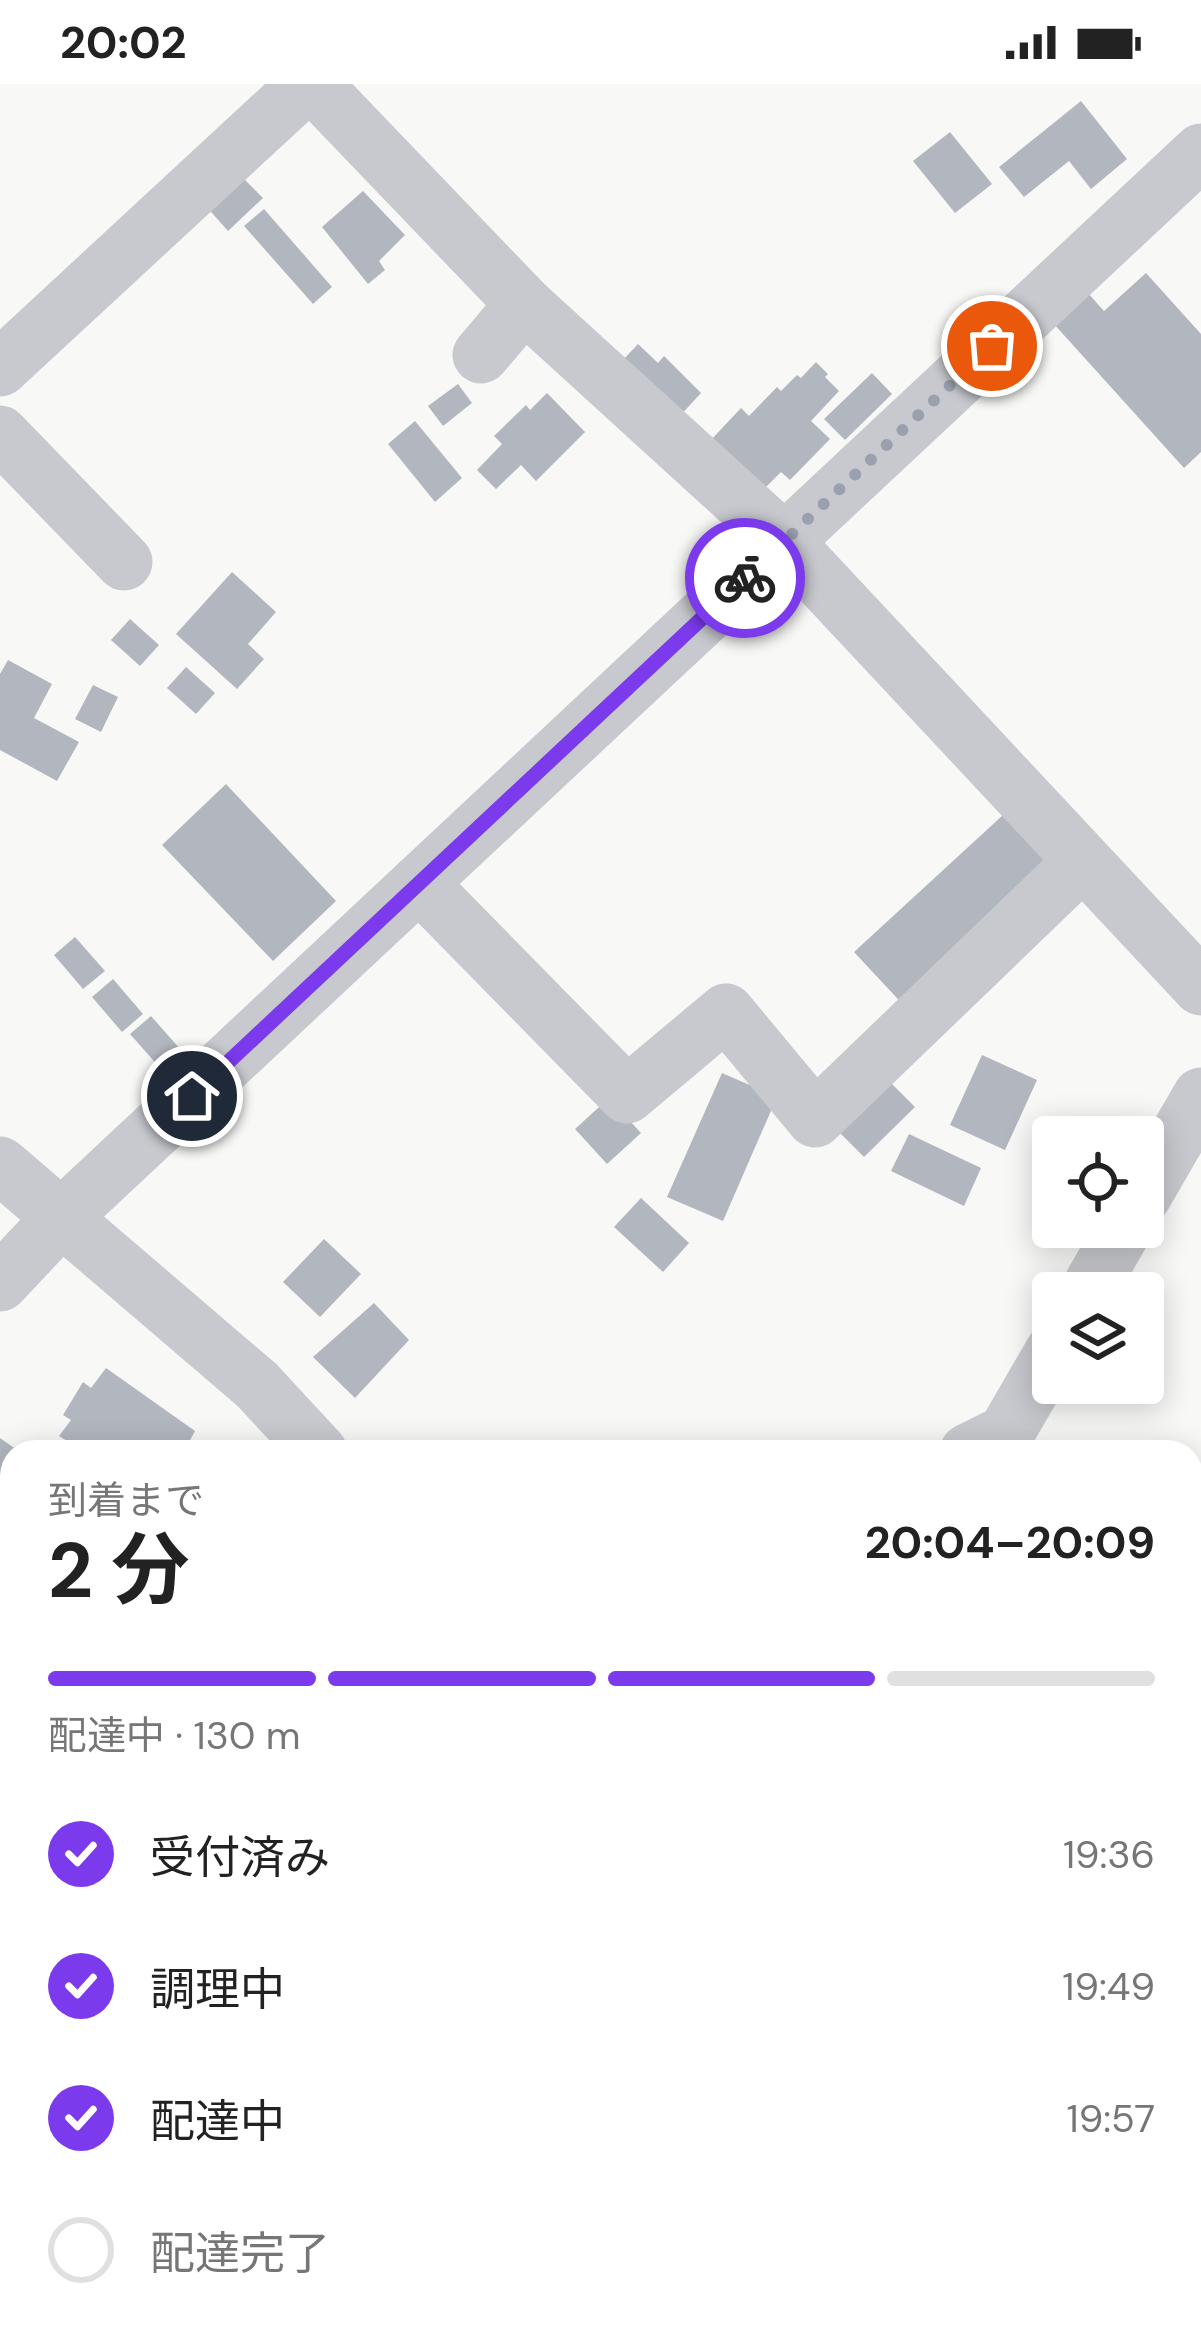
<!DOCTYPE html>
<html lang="ja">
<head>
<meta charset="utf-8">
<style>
  :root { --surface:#fff; --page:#f2f2f2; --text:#222; --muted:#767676; --line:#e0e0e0; --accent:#7c3aed }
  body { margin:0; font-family:"DM Sans","Noto Sans JP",sans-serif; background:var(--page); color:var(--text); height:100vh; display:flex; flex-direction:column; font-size:45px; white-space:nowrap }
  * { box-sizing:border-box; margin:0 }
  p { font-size:39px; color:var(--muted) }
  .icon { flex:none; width:66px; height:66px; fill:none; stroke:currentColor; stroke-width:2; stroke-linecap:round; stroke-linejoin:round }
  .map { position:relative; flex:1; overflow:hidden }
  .sheet { position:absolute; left:0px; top:1356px; width:1203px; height:903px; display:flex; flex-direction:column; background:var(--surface); border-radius:36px 36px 0 0; box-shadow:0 6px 30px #0003 }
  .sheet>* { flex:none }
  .tools { position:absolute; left:1032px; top:1032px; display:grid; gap:24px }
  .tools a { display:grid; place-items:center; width:132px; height:132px; border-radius:12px; background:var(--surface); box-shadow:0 6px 30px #0003; font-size:60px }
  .pin { position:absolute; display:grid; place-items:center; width:102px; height:102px; color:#fff; margin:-51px; border:6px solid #fff; border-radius:50%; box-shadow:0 3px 12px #0007 }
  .courier { position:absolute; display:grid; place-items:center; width:120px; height:120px; margin:-60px; border:9px solid #7c3aed; border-radius:50%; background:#fff; color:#222; box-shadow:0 3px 15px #0007 }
  .overview em { font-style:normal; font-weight:700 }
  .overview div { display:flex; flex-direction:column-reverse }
  .overview { display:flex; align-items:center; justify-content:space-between; height:204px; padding:0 48px }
  h1 { font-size:78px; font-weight:700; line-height:90px }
  .bar { display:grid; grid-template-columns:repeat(4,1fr); gap:18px 12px; align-content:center; height:144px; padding:0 48px }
  .bar i { height:15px; border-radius:9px; background:var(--line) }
  .bar .current { background:var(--accent) }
  .bar p { grid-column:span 4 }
  ol { padding:0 48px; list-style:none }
  li { display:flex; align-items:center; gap:36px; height:132px }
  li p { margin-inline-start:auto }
  li .icon { padding:12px; border-radius:50%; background:var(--accent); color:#fff; stroke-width:4 }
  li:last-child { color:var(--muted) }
  li i { width:66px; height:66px; border:6px solid var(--line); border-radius:50% }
  .status { display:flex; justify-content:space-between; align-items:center; height:84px; padding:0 60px; background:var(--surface); direction:ltr }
  .status svg { height:33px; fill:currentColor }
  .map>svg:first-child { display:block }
  .building { fill:#b2b6bf }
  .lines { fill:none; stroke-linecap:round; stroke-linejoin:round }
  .major-casing { stroke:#babcc2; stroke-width:72 }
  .minor { stroke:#c7c9ce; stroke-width:57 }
  .major { stroke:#fff; stroke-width:66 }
  .done { stroke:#9ba0ae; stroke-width:12; stroke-dasharray:0 21.6 }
  .route { stroke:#7c3aed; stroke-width:15 }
</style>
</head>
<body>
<div class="status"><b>20:02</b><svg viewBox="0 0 49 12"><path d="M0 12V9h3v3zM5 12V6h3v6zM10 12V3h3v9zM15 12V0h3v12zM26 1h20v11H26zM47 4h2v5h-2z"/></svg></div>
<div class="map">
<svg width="1201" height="2258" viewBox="0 0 1201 2258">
  <rect width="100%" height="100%" fill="#f8f9f7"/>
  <!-- building -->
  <g class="building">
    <polygon points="1081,17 1127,75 1091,105 1069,77 1024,113 999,83"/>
    <polygon points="950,48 992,100 955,129 913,77"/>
    <polygon points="239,90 263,114 228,147 204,120"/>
    <polygon points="363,107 405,151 379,177 385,186 368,200 322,143"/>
    <polygon points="264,125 332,203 313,220 244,142"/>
    <polygon points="1146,189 1201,250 1201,368 1184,384 1053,239 1087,208 1104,227"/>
    <polygon points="638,260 658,279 664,272 701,309 677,335 620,279"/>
    <polygon points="816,278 828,290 825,293 839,307 811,337 830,355 790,396 781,388 761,408 709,358 741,324 749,332 777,303 781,307 797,291 801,294"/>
    <polygon points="872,289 892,310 845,356 824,335"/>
    <polygon points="458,300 472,319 443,342 428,322"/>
    <polygon points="547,309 585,348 536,397 521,381 496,405 477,386 502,360 494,352 526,321 530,326"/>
    <polygon points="415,337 462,394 435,418 388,360"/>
    <polygon points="232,488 276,528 248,560 264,575 237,605 176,550"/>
    <polygon points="130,535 159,561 140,582 111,556"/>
    <polygon points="8,576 52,600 34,634 79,658 57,697 0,666 0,590"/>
    <polygon points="186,583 215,609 196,630 167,604"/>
    <polygon points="93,601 118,613 101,648 75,635"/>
    <polygon points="226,700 336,817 273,877 162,761"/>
    <polygon points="1003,731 1057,790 909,927 854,868"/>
    <polygon points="75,853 105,887 83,905 54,871"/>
    <polygon points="113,895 143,930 122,948 92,913"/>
    <polygon points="151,932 181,966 160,984 130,950"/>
    <polygon points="982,971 1037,996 1005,1066 950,1041"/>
    <polygon points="879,987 915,1023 864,1073 829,1038"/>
    <polygon points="722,989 777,1013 723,1137 667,1113"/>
    <polygon points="609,1014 641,1049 607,1080 575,1045"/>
    <polygon points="909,1050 981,1084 964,1122 891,1087"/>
    <polygon points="641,1114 689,1159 663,1188 614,1143"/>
    <polygon points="324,1155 361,1190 320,1233 283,1198"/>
    <polygon points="374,1219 409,1256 355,1314 313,1273"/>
    <polygon points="106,1284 195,1347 188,1360 202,1368 85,1368 59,1352 71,1336 63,1331 83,1298 91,1304"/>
    <polygon points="0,1354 20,1368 12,1368 12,1381 0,1398"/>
    <polygon points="12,1820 12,1890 0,1902 0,1864 6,1858 0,1851 0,1832"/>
    <polygon points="1201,1934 1201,2041 1191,2034 1191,1948"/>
    <polygon points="12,2222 12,2247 34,2247 45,2258 0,2258 0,2235"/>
    <polygon points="122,2247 176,2247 166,2258 135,2258"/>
    <polygon points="237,2247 260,2247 273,2258 226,2258"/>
    <polygon points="602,2247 662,2247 651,2258 613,2258"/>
    <polygon points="1021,2247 1101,2247 1103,2252 1111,2247 1123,2247 1130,2258 1002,2258"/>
  </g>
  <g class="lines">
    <defs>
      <g id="major">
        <polyline points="1191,1769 1201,1766"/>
        <polyline points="412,2258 423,2247"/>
      </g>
    </defs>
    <!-- major casing -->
    <use href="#major" class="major-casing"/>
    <!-- minor -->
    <g class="minor">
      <polyline points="313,0 524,220 784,457 1201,903"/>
      <polyline points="481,271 524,220"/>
      <polyline points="0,284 307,0"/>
      <polyline points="0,350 124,478"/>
      <polyline points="419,799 627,1011 726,928 815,1035 1082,778"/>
      <polyline points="0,1081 257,1301 319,1368"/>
      <polyline points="1143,1112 1201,1012"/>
      <polyline points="0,1199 62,1133 1201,68"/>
      <polyline points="1087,1209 1125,1143"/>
      <polyline points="968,1368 1006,1349 1053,1268"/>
      <polyline points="0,2196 12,2184"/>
      <polyline points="914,2247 922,2258"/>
    </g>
    <!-- major -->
    <use href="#major" class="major"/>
  </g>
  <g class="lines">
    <!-- done -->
    <polyline class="done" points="745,494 992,262"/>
    <!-- route -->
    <polyline class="route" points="192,1012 745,494"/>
  </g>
</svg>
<div class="tools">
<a><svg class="icon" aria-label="locate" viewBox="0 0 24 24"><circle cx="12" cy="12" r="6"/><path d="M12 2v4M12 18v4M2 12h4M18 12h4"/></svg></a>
<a><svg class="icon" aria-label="layers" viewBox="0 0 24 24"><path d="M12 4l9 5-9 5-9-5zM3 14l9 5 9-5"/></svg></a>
</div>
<div class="pin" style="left:992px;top:262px;background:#ea580c"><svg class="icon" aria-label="bag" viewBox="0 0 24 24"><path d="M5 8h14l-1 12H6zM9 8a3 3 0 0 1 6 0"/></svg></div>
<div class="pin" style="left:192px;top:1012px;background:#1f2937"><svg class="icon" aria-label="home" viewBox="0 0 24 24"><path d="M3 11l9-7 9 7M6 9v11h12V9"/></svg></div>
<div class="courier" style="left:745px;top:494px"><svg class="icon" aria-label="bike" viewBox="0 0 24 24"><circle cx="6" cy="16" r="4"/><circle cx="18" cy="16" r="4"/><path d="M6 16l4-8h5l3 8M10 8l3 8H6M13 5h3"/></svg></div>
<section class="sheet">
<div class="overview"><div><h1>2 分</h1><p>到着まで</p></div><em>20:04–20:09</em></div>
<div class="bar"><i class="current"></i><i class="current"></i><i class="current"></i><i></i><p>配達中 · 130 m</p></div>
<ol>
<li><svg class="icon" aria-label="check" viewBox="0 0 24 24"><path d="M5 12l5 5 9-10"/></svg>受付済み<p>19:36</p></li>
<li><svg class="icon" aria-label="check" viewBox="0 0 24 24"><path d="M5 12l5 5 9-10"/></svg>調理中<p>19:49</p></li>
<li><svg class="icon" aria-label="check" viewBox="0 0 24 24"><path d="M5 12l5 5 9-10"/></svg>配達中<p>19:57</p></li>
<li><i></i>配達完了</li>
</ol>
</section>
</div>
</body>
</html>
